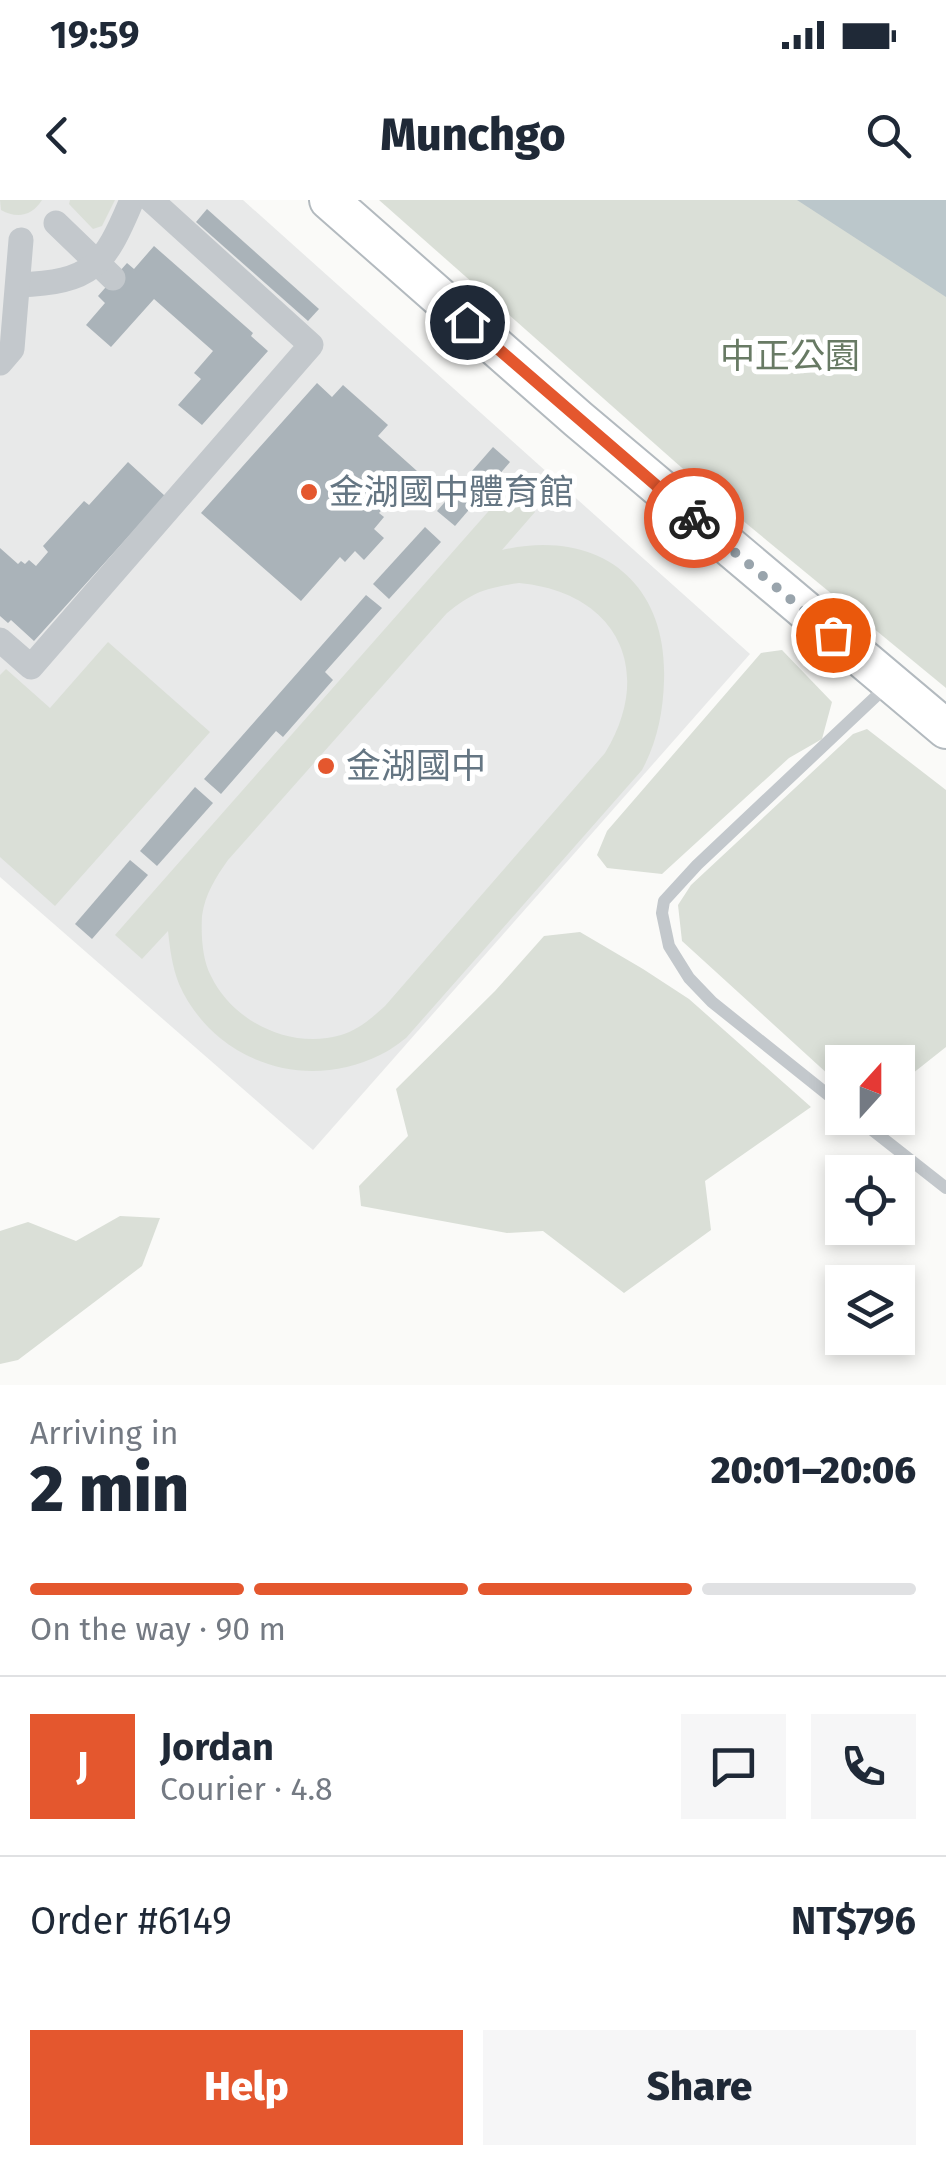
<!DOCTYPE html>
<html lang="en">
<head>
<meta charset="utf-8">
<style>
  :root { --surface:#fff; --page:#f6f6f7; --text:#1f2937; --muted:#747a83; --line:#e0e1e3; --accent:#e4572e }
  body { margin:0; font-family:"Fira Sans","Noto Sans TC",sans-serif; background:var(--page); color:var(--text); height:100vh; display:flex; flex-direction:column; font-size:38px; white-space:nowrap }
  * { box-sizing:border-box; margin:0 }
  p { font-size:32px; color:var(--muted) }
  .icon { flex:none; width:55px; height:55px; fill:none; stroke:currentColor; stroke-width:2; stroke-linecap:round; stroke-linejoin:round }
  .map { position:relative; height:1185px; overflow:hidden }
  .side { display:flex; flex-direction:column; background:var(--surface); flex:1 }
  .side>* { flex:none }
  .needle { width:65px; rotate:21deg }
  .buttons { position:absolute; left:825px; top:845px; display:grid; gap:20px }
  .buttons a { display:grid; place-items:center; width:90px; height:90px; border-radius:0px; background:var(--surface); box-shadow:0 5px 15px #0003; font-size:50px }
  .pin { position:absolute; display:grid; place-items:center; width:85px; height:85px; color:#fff; margin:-42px; border:5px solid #fff; border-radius:50%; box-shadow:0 2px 10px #0007 }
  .courier { position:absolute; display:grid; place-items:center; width:100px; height:100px; margin:-50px; border:8px solid #e4572e; border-radius:50%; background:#fff; color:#222; box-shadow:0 2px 12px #0007 }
  .overview em { font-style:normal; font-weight:800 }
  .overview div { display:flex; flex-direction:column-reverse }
  .overview { display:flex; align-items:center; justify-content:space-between; height:170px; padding:0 30px }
  h1 { font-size:65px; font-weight:800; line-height:75px }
  .bar { display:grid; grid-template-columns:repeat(4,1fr); gap:15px 10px; align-content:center; height:120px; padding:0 30px }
  .bar i { height:12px; border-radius:8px; background:var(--line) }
  .bar .selected { background:var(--accent) }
  .bar p { grid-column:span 4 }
  .line { display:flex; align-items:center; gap:25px; padding:0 30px; border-top:2px solid var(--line) }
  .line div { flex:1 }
  .round { display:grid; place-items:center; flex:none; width:105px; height:105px; border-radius:0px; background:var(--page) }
  .cta { display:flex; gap:20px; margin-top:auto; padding:20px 30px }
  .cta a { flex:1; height:115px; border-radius:0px; background:var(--accent); color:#fff; font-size:40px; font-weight:800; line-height:115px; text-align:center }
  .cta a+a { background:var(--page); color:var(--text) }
  .status { display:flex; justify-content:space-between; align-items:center; height:70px; padding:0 50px; background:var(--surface); direction:ltr }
  .status svg { height:28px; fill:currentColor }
  header { display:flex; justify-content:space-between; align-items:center; height:130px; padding:0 30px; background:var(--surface); font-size:45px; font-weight:800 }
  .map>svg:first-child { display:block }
  .built { fill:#e8e9e9 }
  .green { fill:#dadfd7; fill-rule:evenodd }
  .water { fill:#bbc7cb }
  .building { fill:#aab3b9 }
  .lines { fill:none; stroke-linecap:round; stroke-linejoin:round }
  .secondary-casing { stroke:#b3babf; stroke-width:42 }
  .lane { stroke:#c3c8cc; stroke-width:12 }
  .street { stroke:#c3c8cc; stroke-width:25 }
  .secondary { stroke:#fff; stroke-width:38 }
  .done { stroke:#99a4ac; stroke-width:10; stroke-dasharray:0 18 }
  .route { stroke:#e4572e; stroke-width:12 }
  .poi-dot { fill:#e4572e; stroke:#fff; stroke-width:4 }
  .labels { text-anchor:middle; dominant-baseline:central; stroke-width:10; stroke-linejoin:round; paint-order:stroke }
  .park-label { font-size:35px; fill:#687a64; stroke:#fff }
  .poi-label { font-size:35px; fill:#657683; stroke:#fff; text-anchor:start }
</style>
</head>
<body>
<div class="status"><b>19:59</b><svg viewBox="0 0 49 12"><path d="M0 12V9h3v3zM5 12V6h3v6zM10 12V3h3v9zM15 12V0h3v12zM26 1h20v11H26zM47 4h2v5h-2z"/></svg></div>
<header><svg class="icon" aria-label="back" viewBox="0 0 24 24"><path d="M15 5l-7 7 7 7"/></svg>Munchgo<svg class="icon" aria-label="search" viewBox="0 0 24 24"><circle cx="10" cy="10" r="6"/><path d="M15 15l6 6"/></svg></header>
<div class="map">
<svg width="946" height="1185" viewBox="0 0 946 1185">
  <rect width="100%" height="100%" fill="#fafaf8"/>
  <!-- built -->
  <polygon class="built" points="0,0 243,0 750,454 313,950 0,677"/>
  <!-- green -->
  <g class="green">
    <path d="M0,0H42C32,16 17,19 1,10Z"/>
    <polygon points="70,0 115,0 102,26 93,29 69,4"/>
    <polygon points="379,0 946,0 946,488 725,306"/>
    <path d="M509,288L535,312L502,350C598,328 668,381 664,481C663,513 657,542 642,570L406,838C398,844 389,851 380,855C327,881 266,875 220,838C203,824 188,805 179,784C172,766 170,749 168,731L142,759L115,735ZM519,383C616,392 656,469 605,553L385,806C372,818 358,830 341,835C291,850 233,822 211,776C202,759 201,734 202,716C205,694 216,677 228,660L447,413C473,392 485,388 519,383Z"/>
    <polygon points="108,442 210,532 55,706 0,657 0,475 6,469 50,508"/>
    <polygon points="782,450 832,502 822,539 789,558 662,674 607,668 597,655 607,631 761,453"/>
    <polygon points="867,529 946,590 946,847 898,885 898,862 842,862 842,881 830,876 682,741 678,705 691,685 853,534"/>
    <polygon points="580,732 643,769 689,799 811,907 705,981 711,1030 624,1093 543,1031 507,1033 361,1006 359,986 408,936 396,889 495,791 544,736"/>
    <polygon points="120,1016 160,1018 142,1066 18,1160 0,1164 0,1031 28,1022 76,1041"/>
  </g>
  <!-- water -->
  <polygon class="water" points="797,0 946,0 946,97"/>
  <!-- building -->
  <g class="building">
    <polygon points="207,9 319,109 308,121 196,22"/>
    <polygon points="154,46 253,133 251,136 268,151 202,225 178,205 201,179 194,173 213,151 154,99 111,147 86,125 105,103 98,96 127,63 134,69"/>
    <polygon points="317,183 332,197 343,185 388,225 378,236 417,271 379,313 384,317 374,329 384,338 364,360 355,351 345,362 340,357 301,401 201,313"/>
    <polygon points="493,247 510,262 455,326 437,311"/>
    <polygon points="128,262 165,296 34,441 11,420 8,423 0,416 0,348 18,364 21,361 25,364 29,360 36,366 48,352 43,346 84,301 89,305"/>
    <polygon points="425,327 441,342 389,399 373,384"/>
    <polygon points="366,395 382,408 325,472 333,480 283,537 276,531 221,594 204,579"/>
    <polygon points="195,587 213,603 157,666 140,651"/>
    <polygon points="130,660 148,675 92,739 75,724"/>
  </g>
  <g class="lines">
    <defs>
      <polyline id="secondary" points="329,0 578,219 946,529"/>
    </defs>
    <!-- secondary casing -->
    <use href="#secondary" class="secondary-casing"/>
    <!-- lane -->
    <g class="lane">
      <polyline points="842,906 712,802 689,778 669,746 662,713 664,701 697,665 888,485"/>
      <polyline points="857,918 946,988"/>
    </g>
    <!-- street -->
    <g class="street">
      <polyline points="56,23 113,78"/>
      <path d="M18,85C92,82 104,67 132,0"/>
      <polyline points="0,163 12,149 21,40"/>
      <polyline points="0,440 31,467 311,145 151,0"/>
    </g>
    <!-- secondary -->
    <use href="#secondary" class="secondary"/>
  </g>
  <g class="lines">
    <!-- done -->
    <polyline class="done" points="694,318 833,435"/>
    <!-- route -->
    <polyline class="route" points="467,122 694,318"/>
  </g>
  <!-- markers -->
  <g class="poi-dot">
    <circle cx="309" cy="292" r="10"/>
    <circle cx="326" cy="566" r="10"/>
  </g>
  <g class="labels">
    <!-- park labels -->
    <g class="park-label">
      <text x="790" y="156">中正公園</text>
    </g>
    <!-- poi labels -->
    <g class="poi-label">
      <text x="329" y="292">金湖國中體育館</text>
      <text x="346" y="566">金湖國中</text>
    </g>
  </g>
</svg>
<div class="buttons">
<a><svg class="needle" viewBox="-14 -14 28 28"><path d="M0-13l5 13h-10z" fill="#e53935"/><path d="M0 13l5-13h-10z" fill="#747a83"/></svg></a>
<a><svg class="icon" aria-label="locate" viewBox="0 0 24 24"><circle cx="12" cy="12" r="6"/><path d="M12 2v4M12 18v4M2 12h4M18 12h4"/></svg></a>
<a><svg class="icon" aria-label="layers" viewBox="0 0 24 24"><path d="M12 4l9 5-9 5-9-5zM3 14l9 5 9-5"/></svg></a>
</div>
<div class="pin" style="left:833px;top:435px;background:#ea580c"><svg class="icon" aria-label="bag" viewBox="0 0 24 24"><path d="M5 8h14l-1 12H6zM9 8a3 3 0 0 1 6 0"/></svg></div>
<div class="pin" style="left:467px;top:122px;background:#1f2937"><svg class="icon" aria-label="home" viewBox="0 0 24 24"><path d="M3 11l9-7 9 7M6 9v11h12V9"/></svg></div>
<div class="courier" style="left:694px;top:318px"><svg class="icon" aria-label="bike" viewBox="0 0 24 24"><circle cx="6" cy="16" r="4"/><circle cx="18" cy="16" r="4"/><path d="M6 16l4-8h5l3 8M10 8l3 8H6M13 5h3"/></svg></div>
</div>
<section class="side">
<div class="overview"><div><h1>2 min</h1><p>Arriving in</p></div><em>20:01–20:06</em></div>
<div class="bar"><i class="selected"></i><i class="selected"></i><i class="selected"></i><i></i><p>On the way · 90 m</p></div>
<div class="line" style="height:180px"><b class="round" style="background:var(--accent);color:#fff">J</b><div><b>Jordan</b><p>Courier · 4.8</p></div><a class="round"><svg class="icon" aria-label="chat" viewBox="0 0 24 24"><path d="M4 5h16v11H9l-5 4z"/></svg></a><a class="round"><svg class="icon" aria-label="phone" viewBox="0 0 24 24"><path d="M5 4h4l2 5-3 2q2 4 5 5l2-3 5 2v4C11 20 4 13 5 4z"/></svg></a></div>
<div class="line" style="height:130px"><div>Order #6149</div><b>NT$796</b></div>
<div class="cta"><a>Help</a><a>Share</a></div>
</section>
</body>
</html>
